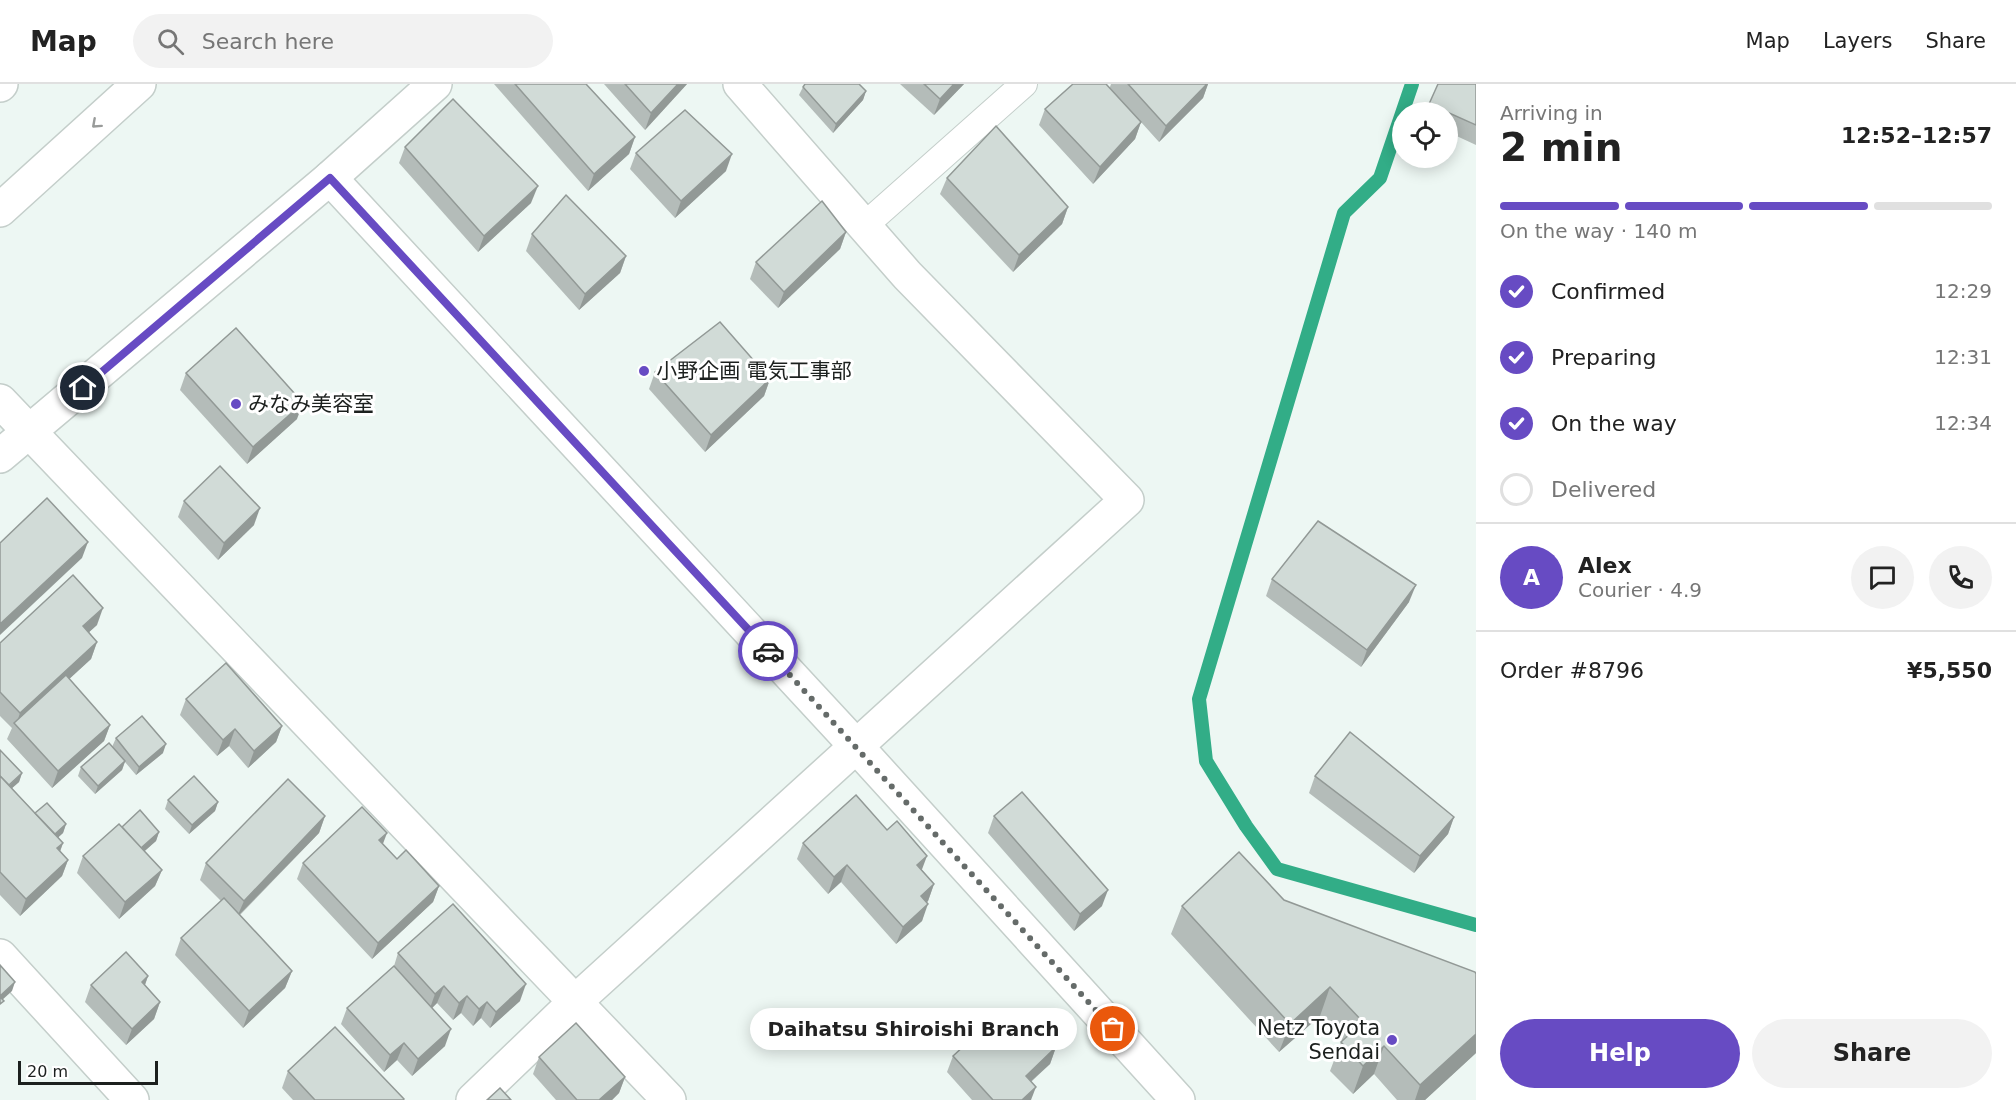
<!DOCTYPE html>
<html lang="en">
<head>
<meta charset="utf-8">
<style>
  :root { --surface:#fff; --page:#f2f2f2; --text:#222; --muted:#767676; --line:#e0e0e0; --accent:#674bc3 }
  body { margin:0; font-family:"DejaVu Sans","Noto Sans JP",sans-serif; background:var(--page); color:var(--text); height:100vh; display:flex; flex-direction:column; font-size:22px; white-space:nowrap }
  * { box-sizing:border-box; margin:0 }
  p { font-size:20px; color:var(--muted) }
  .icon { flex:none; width:33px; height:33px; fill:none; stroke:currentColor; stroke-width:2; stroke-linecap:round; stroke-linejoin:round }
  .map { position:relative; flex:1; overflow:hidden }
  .drawer { display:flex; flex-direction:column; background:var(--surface); width:540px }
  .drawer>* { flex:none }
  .buttons { position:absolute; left:1392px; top:18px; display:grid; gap:12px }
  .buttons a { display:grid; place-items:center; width:66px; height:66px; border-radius:50%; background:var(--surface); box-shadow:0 3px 15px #0003; font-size:30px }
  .scale { position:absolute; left:18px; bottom:15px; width:140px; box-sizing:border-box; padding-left:6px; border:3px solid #1c201e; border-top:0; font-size:16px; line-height:21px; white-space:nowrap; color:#1c201e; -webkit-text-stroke:4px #fff; paint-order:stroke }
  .pin { position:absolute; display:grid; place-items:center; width:51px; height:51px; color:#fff; margin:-26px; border:3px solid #fff; border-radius:50%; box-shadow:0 2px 6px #0007 }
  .courier { position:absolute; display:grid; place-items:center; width:60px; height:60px; margin:-30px; border:4px solid #674bc3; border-radius:50%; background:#fff; color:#222; box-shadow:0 2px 8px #0007 }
  .bubble { position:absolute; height:42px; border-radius:21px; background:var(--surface); box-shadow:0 3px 15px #0003; font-size:20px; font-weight:600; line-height:42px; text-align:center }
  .head em { font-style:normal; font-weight:600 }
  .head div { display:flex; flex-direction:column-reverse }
  .head { display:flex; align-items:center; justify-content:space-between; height:102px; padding:0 24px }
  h1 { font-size:39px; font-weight:600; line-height:45px }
  .bar { display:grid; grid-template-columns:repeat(4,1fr); gap:9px 6px; align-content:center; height:72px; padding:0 24px }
  .bar i { height:8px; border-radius:4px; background:var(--line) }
  .bar .current { background:var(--accent) }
  .bar p { grid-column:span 4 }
  .line { display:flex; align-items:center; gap:15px; padding:0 24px; border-top:2px solid var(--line) }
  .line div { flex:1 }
  .round { display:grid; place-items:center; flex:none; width:63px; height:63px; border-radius:32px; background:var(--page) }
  ol { padding:0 24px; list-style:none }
  li { display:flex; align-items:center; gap:18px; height:66px }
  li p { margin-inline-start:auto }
  li .icon { padding:6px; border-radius:50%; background:var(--accent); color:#fff; stroke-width:4 }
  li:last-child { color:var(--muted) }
  li i { width:33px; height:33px; border:3px solid var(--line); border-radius:50% }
  .cta { display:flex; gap:12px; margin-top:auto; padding:12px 24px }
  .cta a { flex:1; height:69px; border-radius:36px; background:var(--accent); color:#fff; font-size:24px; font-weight:600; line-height:69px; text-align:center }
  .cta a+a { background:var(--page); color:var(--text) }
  header { display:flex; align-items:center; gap:36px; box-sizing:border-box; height:84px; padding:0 30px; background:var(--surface); border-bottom:2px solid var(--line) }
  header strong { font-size:28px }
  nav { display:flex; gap:33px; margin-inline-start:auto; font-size:21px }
  .search { width:420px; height:54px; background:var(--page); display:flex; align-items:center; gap:15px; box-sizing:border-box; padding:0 21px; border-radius:33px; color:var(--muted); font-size:22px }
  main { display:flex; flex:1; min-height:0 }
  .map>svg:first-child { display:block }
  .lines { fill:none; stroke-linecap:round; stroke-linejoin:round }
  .stream { stroke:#32ad87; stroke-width:14 }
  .lane-casing { stroke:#c4ceca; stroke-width:28 }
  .street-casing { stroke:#c4ceca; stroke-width:36 }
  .highway-casing { stroke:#c4ceca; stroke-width:36 }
  .lane { stroke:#fff; stroke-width:26 }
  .street { stroke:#fff; stroke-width:33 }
  .highway { stroke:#fff; stroke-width:33 }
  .wall { fill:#b4bcb9 }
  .shaded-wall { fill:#929996 }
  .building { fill:#d1dbd7; stroke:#929996; stroke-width:1.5 }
  .oneway { stroke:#999b9a }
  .done { stroke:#656b69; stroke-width:6; stroke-dasharray:0 10.8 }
  .route { stroke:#674bc3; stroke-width:8 }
  .poi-dot { fill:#674bc3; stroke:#fff; stroke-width:2 }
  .labels { text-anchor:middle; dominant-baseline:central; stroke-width:6; stroke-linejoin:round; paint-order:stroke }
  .poi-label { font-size:21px; fill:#1c201e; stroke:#fff; text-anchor:start }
</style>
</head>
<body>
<header>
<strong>Map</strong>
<div class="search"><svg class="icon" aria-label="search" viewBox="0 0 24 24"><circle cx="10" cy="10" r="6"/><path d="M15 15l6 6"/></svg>Search here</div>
<nav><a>Map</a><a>Layers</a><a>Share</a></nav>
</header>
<main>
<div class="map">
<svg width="1476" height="1016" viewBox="0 0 1476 1016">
  <rect width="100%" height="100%" fill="#edf7f3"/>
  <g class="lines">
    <!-- stream -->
    <polyline class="stream" points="1412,0 1380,94 1344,129 1199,615 1206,677 1246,742 1277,785 1476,841"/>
    <defs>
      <polyline id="lane" points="864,142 1024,0"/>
      <g id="street">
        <polyline points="330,94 856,662 1178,1016"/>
        <polyline points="0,317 669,1016"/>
        <polyline points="0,372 330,94 435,0"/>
        <polyline points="0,872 132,1016"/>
        <polyline points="473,1016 576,917 1127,416 907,191 740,0"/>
      </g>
      <g id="highway">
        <polyline points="0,1 1,0"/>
        <polyline points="0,126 139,0"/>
      </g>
    </defs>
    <!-- lane casing -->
    <use href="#lane" class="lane-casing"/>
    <!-- street casing -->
    <use href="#street" class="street-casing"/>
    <!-- highway casing -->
    <use href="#highway" class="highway-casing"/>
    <!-- lane -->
    <use href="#lane" class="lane"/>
    <!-- street -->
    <use href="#street" class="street"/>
    <!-- highway -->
    <use href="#highway" class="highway"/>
  </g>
  <!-- wall -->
  <g class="wall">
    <polygon points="494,0 586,0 635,53 629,70 588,107"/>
    <polygon points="604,0 687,0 645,46"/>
    <polygon points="900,0 964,0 934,31"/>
    <polygon points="1111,0 1208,0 1203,14 1159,58 1141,38 1135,55 1093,100 1039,41 1045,25 1110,3"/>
    <polygon points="1476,0 1476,61 1448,48 1448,28 1426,28 1429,20"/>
    <polygon points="803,3 866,7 863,16 833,49 799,11"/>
    <polygon points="405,63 531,119 478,168 399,79"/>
    <polygon points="636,69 726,87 675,134 630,85"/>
    <polygon points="947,94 1068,123 1062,140 1013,188 940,110"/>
    <polygon points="846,148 840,165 778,224 750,195 756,178"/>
    <polygon points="532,150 626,172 620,189 579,226 526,167"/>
    <polygon points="655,288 770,295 764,312 705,368 649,305"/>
    <polygon points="186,289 297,335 247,380 180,306"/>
    <polygon points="184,417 254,441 218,476 178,433"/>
    <polygon points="1272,495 1409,518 1361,583 1266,512"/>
    <polygon points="97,541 89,548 97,558 91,575 69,595 110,641 104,657 52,704 7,655 12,644 0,632 0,559"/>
    <polygon points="186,615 282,642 276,658 248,684 229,662 217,672 180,631"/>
    <polygon points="116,654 163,669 136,691 125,678 122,686 95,710 78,692 81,683 112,663"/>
    <polygon points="0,666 22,689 19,698 12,704 35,729 66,740 63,749 58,753 63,759 60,768 68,776 62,792 20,832 0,811"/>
    <polygon points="1315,692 1454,733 1448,750 1414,789 1309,709"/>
    <polygon points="168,716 218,718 215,727 189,750 165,725"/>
    <polygon points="325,732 319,749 240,831 292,887 285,904 243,944 175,871 181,854 221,817 200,796 206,779"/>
    <polygon points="994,732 1102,822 1074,847 988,749"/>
    <polygon points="122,743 159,748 156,757 144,767 162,786 155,802 119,835 77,789 83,772"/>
    <polygon points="803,759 922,786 934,800 928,817 927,818 922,837 896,860 841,798 828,810 797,775"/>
    <polygon points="383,760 397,775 439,802 433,818 372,875 297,795 303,779"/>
    <polygon points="1284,816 1476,890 1476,969 1425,1016 1397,1016 1374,990 1353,1010 1330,987 1341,958 1342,956 1320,932 1279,968 1171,850 1182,822"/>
    <polygon points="398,869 520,917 490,944 481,934 473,942 461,929 453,936 437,919 432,924 445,962 412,992 397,976 384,988 341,940 347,924 394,882"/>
    <polygon points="148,892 145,901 160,918 154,935 126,961 85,918 91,901"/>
    <polygon points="1017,941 1056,963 1050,980 1031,998 1031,1016 972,1016 947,988 953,972"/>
    <polygon points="539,973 625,993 619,1009 612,1016 556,1016 533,990"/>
    <polygon points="288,987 404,1016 293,1016 282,1004"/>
  </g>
  <!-- shaded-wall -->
  <g class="shaded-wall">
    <polygon points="678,0 687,0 645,46 651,29"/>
    <polygon points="954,0 964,0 934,31 940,15"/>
    <polygon points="1207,0 1208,0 1203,14 1159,58 1166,42"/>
    <polygon points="866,7 863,16 833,49 836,40"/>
    <polygon points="1141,38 1135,55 1093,100 1100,83"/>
    <polygon points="635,53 629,70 588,107 594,90"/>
    <polygon points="732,70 726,87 675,134 681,117"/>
    <polygon points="538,102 531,119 478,168 484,152"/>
    <polygon points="1068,123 1062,140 1013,188 1019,171"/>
    <polygon points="846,148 840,165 778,224 784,208"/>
    <polygon points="626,172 620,189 579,226 585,210"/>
    <polygon points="770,295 764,312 705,368 711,351"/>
    <polygon points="303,319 297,335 247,380 253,363"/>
    <polygon points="260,424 254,441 218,476 224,459"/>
    <polygon points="88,458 82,474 0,551 0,540"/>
    <polygon points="1416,501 1409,518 1361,583 1367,566"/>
    <polygon points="103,524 97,541 77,559 83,542"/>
    <polygon points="97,558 91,575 17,643 16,641 20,629"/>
    <polygon points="110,641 104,657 52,704 58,687"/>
    <polygon points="282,642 276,658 248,684 254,667"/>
    <polygon points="235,645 229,662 217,672 223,656"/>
    <polygon points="166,660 163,669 136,691 139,683"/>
    <polygon points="125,677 122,686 95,710 98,702"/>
    <polygon points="22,689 19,698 2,713 6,705"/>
    <polygon points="218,718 215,727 189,750 192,741"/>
    <polygon points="325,732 319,749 237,833 244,817"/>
    <polygon points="1454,733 1448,750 1414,789 1420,772"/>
    <polygon points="66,740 63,749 49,762 52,753"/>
    <polygon points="159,748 156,757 137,774 140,765"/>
    <polygon points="387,749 381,765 379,756"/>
    <polygon points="63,759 57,775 57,764"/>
    <polygon points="927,772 921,788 917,781"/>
    <polygon points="68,776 62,792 20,832 26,815"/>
    <polygon points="847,781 841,798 828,810 834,793"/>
    <polygon points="162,786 155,802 119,835 125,818"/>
    <polygon points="934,800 928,817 915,829 921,812"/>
    <polygon points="439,802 433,818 372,875 378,859"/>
    <polygon points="1108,806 1102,822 1074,847 1080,830"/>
    <polygon points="928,820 922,837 896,860 903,843"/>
    <polygon points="292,887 285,904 243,944 249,927"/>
    <polygon points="148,892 142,909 142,898"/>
    <polygon points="15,898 12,907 0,918 0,912"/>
    <polygon points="526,900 520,917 490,944 496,928"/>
    <polygon points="444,902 437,919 429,927 435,910"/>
    <polygon points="1330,903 1320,932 1279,968 1290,940"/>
    <polygon points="467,912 461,929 453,936 459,919"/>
    <polygon points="160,918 154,935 126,961 132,945"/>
    <polygon points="487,918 481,934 473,942 479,925"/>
    <polygon points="451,945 445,962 412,992 418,975"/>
    <polygon points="1476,950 1476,969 1425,1016 1415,1016 1420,1001"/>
    <polygon points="404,959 397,976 384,988 390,971"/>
    <polygon points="1384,962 1374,990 1353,1010 1363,982"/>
    <polygon points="1056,963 1050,980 1019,1008 1026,992"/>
    <polygon points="625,993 619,1009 612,1016 599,1016"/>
    <polygon points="1036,1003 1031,1016 1022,1016"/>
  </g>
  <!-- building -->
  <g class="building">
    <polygon points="515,0 586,0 635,53 594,90"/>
    <polygon points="625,0 678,0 651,29"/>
    <polygon points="805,0 859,0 866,7 836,40 803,3"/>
    <polygon points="924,0 954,0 940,15"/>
    <polygon points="1073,0 1106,0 1141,38 1100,83 1045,25"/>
    <polygon points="1128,0 1207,0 1166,42"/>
    <polygon points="1438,0 1476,0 1476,41 1429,20"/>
    <polygon points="453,15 538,102 484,152 405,63"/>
    <polygon points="685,26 732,70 681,117 636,69"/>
    <polygon points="996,42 1068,123 1019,171 947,94"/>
    <polygon points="566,111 626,172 585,210 532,150"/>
    <polygon points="822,117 846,148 784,208 756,178"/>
    <polygon points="720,238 770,295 711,351 655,288"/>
    <polygon points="236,244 303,319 253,363 186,289"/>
    <polygon points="220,382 260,424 224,459 184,417"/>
    <polygon points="47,414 88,458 0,540 0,459"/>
    <polygon points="1318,437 1416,501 1367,566 1272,495"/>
    <polygon points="73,491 103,524 83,542 97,558 20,629 0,608 0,559"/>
    <polygon points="226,579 282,642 254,667 235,645 223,656 186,615"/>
    <polygon points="66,591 110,641 58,687 14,639"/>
    <polygon points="142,632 166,660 139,683 116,654"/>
    <polygon points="1350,648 1454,733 1420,772 1315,692"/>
    <polygon points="109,659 125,677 98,702 81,683"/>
    <polygon points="0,666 22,689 9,701 0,692"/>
    <polygon points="0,692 63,759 57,764 68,776 26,815 0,788"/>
    <polygon points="194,692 218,718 192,741 168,716"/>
    <polygon points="288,695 325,732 244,817 206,779"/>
    <polygon points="1022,708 1108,806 1080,830 994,732"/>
    <polygon points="856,711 887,746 897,737 927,772 917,781 934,800 921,812 928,820 903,843 847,781 834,793 803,759"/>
    <polygon points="47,719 66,740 55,750 35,729"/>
    <polygon points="362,723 387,749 379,756 397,775 406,766 439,802 378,859 303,779"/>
    <polygon points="140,726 159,748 141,764 122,743"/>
    <polygon points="119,740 162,786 125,818 83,772"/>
    <polygon points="1239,768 1284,816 1475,888 1476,890 1476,950 1420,1001 1384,962 1363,982 1341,958 1363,938 1330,903 1290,940 1182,822"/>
    <polygon points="224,814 292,887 249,927 181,854"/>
    <polygon points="453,820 526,900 496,928 487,918 479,925 467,912 459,919 444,902 435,910 398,869"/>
    <polygon points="126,868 148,892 142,898 160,918 132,945 91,901"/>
    <polygon points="0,881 15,898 0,912"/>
    <polygon points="394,882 451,945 418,975 404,959 390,971 347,924"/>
    <polygon points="0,913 4,917 0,920"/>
    <polygon points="1002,927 1017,941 1028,931 1056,963 1026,992 1036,1003 1022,1016 993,1016 953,972"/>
    <polygon points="576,939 625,993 599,1016 577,1016 539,973"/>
    <polygon points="335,943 404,1015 403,1016 315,1016 288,987"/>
    <polygon points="500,1004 511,1016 487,1016"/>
  </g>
  <!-- one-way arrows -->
  <defs><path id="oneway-chevron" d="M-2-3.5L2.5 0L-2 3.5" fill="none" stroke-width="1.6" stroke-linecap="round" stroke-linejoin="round" transform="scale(1.5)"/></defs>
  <use class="oneway" href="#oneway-chevron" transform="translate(96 40) rotate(138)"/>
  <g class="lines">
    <!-- done -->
    <polyline class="done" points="768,567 1113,945"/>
    <!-- route -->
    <polyline class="route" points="83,304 330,94 768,567"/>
  </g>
  <!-- markers -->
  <g class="poi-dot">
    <circle cx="644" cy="287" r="6"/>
    <circle cx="236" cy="320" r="6"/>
    <circle cx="1392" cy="956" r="6"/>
  </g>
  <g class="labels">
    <!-- poi labels -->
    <g class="poi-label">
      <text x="656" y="287">小野企画 電気工事部</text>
      <text x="248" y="320">みなみ美容室</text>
      <text x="1380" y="944" text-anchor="end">Netz Toyota<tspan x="1380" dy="24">Sendai</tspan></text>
    </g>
  </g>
</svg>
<div class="buttons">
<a><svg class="icon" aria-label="locate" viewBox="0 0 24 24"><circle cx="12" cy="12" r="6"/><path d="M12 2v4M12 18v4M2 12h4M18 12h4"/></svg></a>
</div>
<div class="scale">20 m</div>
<div class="pin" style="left:1113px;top:945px;background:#ea580c"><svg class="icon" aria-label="bag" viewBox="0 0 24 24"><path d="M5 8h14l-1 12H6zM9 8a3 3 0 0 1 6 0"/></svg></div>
<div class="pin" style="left:83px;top:304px;background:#1f2937"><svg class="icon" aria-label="home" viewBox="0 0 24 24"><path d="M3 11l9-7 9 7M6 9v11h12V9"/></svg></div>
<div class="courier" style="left:768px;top:567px"><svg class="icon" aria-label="car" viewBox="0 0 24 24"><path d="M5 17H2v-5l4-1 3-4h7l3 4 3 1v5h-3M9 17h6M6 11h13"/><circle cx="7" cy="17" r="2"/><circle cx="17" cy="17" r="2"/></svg></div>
<div class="bubble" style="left:750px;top:924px;width:327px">Daihatsu Shiroishi Branch</div>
</div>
<section class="drawer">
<div class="head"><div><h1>2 min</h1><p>Arriving in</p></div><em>12:52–12:57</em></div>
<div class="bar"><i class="current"></i><i class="current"></i><i class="current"></i><i></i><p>On the way · 140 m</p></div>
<ol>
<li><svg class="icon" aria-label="check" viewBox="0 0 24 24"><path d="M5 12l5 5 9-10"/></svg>Confirmed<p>12:29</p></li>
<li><svg class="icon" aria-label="check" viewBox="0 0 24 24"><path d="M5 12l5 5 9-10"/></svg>Preparing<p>12:31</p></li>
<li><svg class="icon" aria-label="check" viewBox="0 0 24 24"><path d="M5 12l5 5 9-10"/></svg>On the way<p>12:34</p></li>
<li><i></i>Delivered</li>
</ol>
<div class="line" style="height:108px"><b class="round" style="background:var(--accent);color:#fff">A</b><div><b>Alex</b><p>Courier · 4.9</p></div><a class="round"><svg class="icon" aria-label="chat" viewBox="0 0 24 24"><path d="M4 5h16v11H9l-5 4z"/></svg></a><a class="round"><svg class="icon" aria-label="phone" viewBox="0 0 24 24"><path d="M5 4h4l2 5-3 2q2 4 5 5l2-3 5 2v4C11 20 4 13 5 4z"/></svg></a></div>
<div class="line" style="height:78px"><div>Order #8796</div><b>¥5,550</b></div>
<div class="cta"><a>Help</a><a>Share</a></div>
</section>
</main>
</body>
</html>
